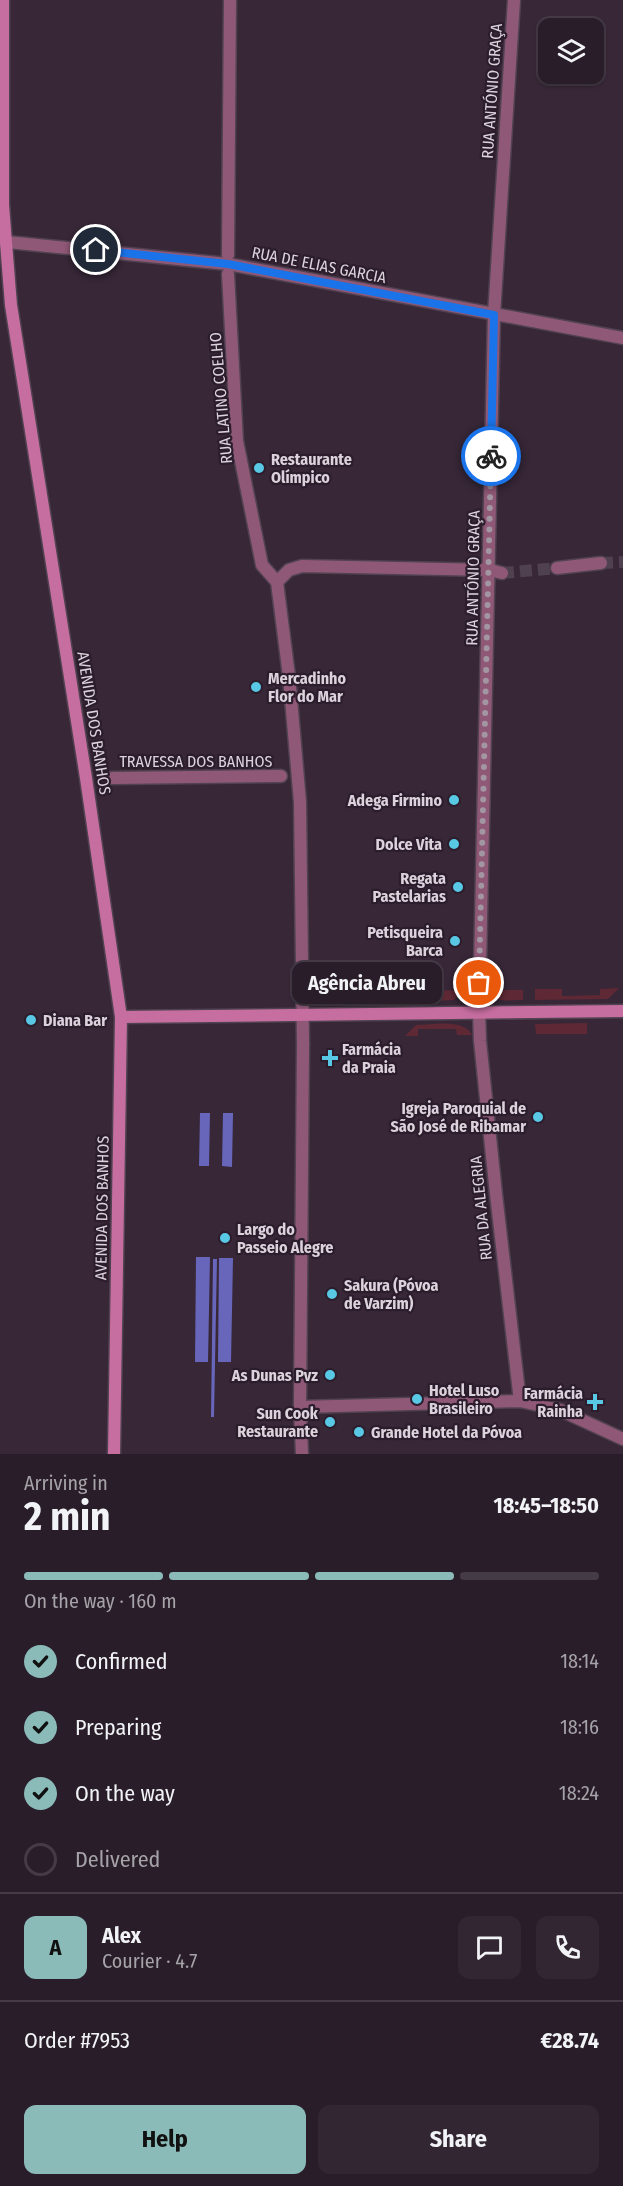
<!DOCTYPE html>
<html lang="en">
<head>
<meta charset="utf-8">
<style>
  :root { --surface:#291d29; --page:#312631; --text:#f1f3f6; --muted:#a5a2a8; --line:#453b46; --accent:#8bbbb9 }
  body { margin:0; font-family:"Fira Sans Condensed",sans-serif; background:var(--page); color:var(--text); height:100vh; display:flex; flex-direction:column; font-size:22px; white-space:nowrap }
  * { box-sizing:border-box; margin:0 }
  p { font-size:20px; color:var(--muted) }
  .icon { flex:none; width:33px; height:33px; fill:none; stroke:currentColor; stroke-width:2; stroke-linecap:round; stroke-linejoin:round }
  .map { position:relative; height:1454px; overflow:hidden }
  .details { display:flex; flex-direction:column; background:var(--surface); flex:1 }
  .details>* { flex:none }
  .buttons { position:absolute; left:538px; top:18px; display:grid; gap:12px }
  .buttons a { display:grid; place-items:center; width:66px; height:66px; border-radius:12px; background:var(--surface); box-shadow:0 2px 4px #0004,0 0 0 2px var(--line); font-size:30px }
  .pin { position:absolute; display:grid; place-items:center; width:51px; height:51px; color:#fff; margin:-26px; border:3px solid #fff; border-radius:50%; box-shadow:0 2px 6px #0007 }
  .courier { position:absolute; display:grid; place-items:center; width:60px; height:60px; margin:-30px; border:4px solid #1a73e8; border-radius:50%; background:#fff; color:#222; box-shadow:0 2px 8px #0007 }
  .bubble { position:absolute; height:42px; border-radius:12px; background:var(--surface); box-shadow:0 2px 4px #0004,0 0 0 2px var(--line); font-size:20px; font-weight:700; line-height:42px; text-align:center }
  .overview em { font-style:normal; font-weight:700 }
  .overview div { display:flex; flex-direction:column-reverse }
  .overview { display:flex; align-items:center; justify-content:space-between; height:102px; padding:0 24px }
  h1 { font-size:39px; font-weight:700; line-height:45px }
  .bar { display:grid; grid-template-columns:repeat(4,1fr); gap:9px 6px; align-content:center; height:72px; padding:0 24px }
  .bar i { height:8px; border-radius:4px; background:var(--line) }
  .bar .active { background:var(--accent) }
  .bar p { grid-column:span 4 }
  .line { display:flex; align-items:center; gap:15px; padding:0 24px; border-top:2px solid var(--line) }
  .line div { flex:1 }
  .round { display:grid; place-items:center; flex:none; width:63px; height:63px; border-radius:12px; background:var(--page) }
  ol { padding:0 24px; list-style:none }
  li { display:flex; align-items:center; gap:18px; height:66px }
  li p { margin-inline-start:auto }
  li .icon { padding:6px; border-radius:50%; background:var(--accent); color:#111; stroke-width:4 }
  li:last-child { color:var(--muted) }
  li i { width:33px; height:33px; border:3px solid var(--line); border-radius:50% }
  .action { display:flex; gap:12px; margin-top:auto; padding:12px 24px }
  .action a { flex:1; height:69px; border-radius:12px; background:var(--accent); color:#111; font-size:24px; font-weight:700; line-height:69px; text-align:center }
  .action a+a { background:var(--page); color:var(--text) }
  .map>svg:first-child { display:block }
  .green { fill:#5f2835 }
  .water { fill:#6766bb }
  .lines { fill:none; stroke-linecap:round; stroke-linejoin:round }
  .minor-tunnel { stroke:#504150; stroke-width:12; stroke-dasharray:12 6; stroke-linecap:butt }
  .pedestrian-casing { stroke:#514251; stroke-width:15 }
  .minor-casing { stroke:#514251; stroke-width:15 }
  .secondary-casing { stroke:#514251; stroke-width:15 }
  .pedestrian { stroke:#905877; stroke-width:12 }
  .minor { stroke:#905877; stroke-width:12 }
  .secondary { stroke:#c76ea0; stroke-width:12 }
  .done { stroke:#a296a2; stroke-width:6; stroke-dasharray:0 10.8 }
  .route { stroke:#1a73e8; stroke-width:8 }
  .poi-dot { fill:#59c8e5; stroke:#2c1d2d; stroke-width:2 }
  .labels { text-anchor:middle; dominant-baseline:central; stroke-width:4.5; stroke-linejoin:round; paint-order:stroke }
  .street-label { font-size:16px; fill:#dcd2dc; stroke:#2c1d2d }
  .poi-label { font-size:16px; font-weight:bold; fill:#dcd2dc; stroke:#2c1d2d; text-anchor:start }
</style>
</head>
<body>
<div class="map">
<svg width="623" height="1454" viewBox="0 0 623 1454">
  <rect width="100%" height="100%" fill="#372737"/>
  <!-- green -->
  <g class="green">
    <polygon points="619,988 608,999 535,1000 535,989 562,989 562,996 600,995 600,989"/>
    <polygon points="463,990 454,1000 412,1002 412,991"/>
    <path d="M487,990H523V1000C509,1000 496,1004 487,990Z"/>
    <polygon points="400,991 400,1002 341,1003 341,992"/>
    <polygon points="587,1023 587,1034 536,1034 535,1024"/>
    <path d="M416,1025C432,1025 464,1018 472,1035H457L456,1029H418V1036H405Z"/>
  </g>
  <!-- water -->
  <g class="water">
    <polygon points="200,1113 210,1113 209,1166 199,1166"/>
    <polygon points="223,1113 233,1113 232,1167 222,1166"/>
    <polygon points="196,1257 210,1257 208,1362 195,1362"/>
    <polygon points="219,1258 233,1258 231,1362 218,1362"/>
    <polygon points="213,1259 217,1259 214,1417 211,1417"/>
  </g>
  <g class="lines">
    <!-- minor-tunnel -->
    <g class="minor-tunnel">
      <polyline points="601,563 623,562"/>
      <polyline points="502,573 557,568"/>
    </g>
    <defs>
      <g id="pedestrian">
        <polyline points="228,255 230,0"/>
        <polyline points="228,274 237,441 262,565 277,582"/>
        <polyline points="112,778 281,776"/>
        <polyline points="479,1012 480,1041 496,1194 520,1401"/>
        <polyline points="300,1407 520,1401 560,1410 623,1439"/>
        <polyline points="302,1454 300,1407 303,1045"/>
      </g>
      <g id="minor">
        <polyline points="7,242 228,264 623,338"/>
        <polyline points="557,568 601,563"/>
        <polyline points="479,1012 494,315 514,0"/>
        <polyline points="303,1045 300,802 289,676 277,582 289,570 302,566 490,570 502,573"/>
      </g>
      <g id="secondary">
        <polyline points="3,0 3,205 11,305 86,778 121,1017 114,1454"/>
        <polyline points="121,1017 623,1011"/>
      </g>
    </defs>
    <!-- pedestrian casing -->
    <use href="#pedestrian" class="pedestrian-casing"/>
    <!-- minor casing -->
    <use href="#minor" class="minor-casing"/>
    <!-- secondary casing -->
    <use href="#secondary" class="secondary-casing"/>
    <!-- pedestrian -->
    <use href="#pedestrian" class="pedestrian"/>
    <!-- minor -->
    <use href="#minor" class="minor"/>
    <!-- secondary -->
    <use href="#secondary" class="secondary"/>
  </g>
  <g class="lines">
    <!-- done -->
    <polyline class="done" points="479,983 491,456"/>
    <!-- route -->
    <polyline class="route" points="96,250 228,264 494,315 491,456"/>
  </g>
  <!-- markers -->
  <g class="poi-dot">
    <circle cx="259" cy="468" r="6"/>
    <circle cx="256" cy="687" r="6"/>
    <circle cx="454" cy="800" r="6"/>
    <circle cx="454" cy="844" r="6"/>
    <circle cx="458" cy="887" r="6"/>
    <circle cx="455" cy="941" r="6"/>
    <circle cx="31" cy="1020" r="6"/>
    <path d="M327 1049h6v6h6v6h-6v6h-6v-6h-6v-6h6z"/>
    <circle cx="538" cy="1117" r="6"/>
    <circle cx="225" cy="1238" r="6"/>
    <circle cx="332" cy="1294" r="6"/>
    <circle cx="330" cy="1375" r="6"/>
    <circle cx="417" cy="1399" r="6"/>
    <path d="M592 1393h6v6h6v6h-6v6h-6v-6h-6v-6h6z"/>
    <circle cx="330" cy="1422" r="6"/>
    <circle cx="359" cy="1432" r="6"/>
  </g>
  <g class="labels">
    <!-- street labels -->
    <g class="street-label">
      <text transform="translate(492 91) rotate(-86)">RUA ANTÓNIO GRAÇA</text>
      <text transform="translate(319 265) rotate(11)">RUA DE ELIAS GARCIA</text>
      <text transform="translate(221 398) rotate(-95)">RUA LATINO COELHO</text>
      <text transform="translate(473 578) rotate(-89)">RUA ANTÓNIO GRAÇA</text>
      <text transform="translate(94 723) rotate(81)">AVENIDA DOS BANHOS</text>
      <text x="196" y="761">TRAVESSA DOS BANHOS</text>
      <text transform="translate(102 1208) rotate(-89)">AVENIDA DOS BANHOS</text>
      <text transform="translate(481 1208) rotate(-96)">RUA DA ALEGRIA</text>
    </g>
    <!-- poi labels -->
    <g class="poi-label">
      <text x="271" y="459">Restaurante<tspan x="271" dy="18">Olímpico</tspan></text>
      <text x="268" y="678">Mercadinho<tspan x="268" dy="18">Flor do Mar</tspan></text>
      <text x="442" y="800" text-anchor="end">Adega Firmino</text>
      <text x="442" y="844" text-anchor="end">Dolce Vita</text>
      <text x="446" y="878" text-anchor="end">Regata<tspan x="446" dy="18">Pastelarias</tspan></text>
      <text x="443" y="932" text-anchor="end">Petisqueira<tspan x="443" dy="18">Barca</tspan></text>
      <text x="43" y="1020">Diana Bar</text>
      <text x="342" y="1049">Farmácia<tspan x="342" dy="18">da Praia</tspan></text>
      <text x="526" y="1108" text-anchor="end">Igreja Paroquial de<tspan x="526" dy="18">São José de Ribamar</tspan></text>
      <text x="237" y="1229">Largo do<tspan x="237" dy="18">Passeio Alegre</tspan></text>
      <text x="344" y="1285">Sakura (Póvoa<tspan x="344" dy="18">de Varzim)</tspan></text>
      <text x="318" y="1375" text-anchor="end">As Dunas Pvz</text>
      <text x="429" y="1390">Hotel Luso<tspan x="429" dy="18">Brasileiro</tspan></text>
      <text x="583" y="1393" text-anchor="end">Farmácia<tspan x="583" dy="18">Rainha</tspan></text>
      <text x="318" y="1413" text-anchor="end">Sun Cook<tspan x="318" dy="18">Restaurante</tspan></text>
      <text x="371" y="1432">Grande Hotel da Póvoa</text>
    </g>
  </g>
</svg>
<div class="buttons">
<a><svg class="icon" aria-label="layers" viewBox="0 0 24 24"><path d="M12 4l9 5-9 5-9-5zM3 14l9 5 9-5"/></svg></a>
</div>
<div class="pin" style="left:479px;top:983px;background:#ea580c"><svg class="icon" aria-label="bag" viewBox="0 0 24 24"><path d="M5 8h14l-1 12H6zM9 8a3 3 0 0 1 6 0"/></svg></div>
<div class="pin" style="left:96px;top:250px;background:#1f2937"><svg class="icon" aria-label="home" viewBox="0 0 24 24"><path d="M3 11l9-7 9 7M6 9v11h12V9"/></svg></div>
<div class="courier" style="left:491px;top:456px"><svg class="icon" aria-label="bike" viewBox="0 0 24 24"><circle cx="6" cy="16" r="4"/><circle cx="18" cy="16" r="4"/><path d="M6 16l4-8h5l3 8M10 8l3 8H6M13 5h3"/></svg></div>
<div class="bubble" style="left:292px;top:962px;width:150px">Agência Abreu</div>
</div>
<section class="details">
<div class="overview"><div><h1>2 min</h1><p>Arriving in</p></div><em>18:45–18:50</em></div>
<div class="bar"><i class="active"></i><i class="active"></i><i class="active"></i><i></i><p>On the way · 160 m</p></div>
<ol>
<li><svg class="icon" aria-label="check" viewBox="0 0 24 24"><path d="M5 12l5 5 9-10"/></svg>Confirmed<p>18:14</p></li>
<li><svg class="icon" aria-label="check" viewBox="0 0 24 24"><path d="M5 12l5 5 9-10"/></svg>Preparing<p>18:16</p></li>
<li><svg class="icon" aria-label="check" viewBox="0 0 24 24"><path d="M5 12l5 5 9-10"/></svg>On the way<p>18:24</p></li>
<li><i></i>Delivered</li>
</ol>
<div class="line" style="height:108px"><b class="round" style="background:var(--accent);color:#111">A</b><div><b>Alex</b><p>Courier · 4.7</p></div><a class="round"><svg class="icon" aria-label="chat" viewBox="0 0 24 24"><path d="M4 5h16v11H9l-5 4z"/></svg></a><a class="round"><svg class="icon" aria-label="phone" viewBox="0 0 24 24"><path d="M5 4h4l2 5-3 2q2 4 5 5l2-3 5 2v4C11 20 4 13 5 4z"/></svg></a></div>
<div class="line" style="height:78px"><div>Order #7953</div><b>€28.74</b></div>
<div class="action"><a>Help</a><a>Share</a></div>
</section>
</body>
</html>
